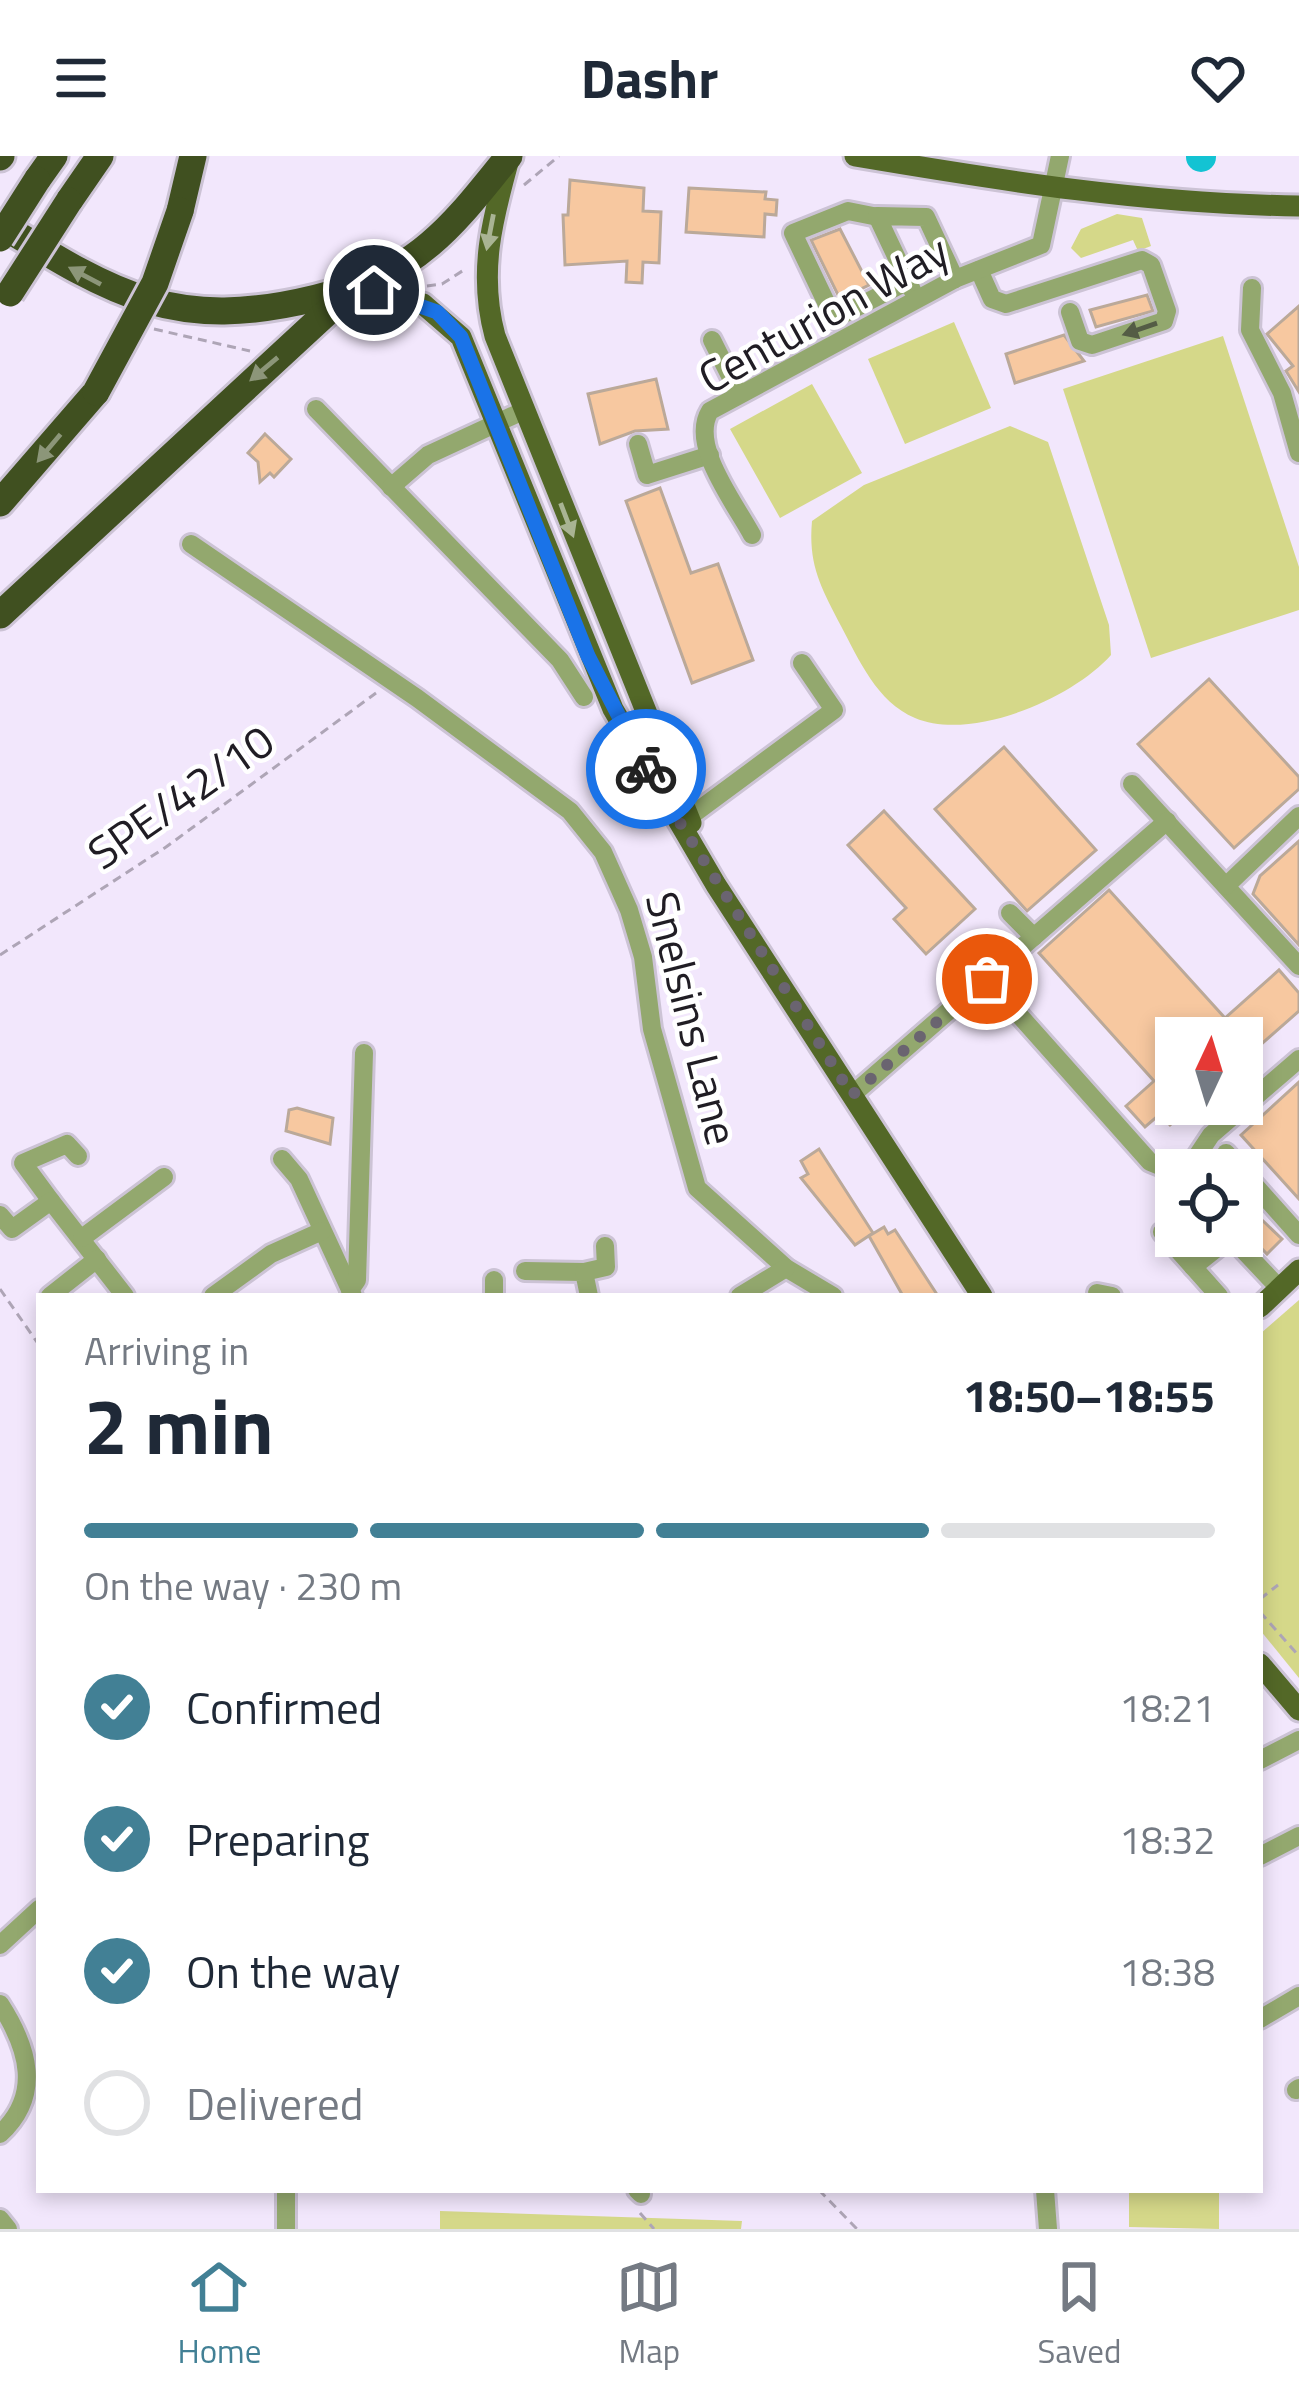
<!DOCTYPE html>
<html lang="en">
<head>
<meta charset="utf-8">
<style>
  :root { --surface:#fff; --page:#f2f2f3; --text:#1f2937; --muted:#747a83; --line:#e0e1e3; --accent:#428095 }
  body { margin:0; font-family:"Titillium Web",sans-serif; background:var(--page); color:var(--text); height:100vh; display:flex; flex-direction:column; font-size:45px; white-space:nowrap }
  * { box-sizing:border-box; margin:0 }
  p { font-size:39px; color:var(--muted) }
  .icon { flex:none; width:66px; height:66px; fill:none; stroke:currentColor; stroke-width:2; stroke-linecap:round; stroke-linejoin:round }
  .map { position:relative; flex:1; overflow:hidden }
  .panel { position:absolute; left:36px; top:1137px; width:1227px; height:900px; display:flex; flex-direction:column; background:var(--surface); border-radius:0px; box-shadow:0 6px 18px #0003 }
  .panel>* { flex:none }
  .needle { width:78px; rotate:4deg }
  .fabs { position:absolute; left:1155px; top:861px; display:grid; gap:24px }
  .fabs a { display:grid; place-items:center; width:108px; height:108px; border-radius:0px; background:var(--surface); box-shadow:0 6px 18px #0003; font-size:60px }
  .pin { position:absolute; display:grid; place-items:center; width:102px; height:102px; color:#fff; margin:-51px; border:6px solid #fff; border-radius:50%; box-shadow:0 3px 12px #0007 }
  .courier { position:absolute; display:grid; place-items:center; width:120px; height:120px; margin:-60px; border:9px solid #1a73e8; border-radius:50%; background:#fff; color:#222; box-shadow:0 3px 15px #0007 }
  .headline em { font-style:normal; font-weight:700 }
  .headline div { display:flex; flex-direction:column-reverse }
  .headline { display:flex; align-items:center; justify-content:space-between; height:204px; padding:0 48px }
  h1 { font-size:78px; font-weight:700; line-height:90px }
  .bar { display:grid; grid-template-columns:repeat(4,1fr); gap:18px 12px; align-content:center; height:144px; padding:0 48px }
  .bar i { height:15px; border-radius:9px; background:var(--line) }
  .bar .current { background:var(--accent) }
  .bar p { grid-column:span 4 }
  ol { padding:0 48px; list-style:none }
  li { display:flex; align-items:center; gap:36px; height:132px }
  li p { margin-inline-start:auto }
  li .icon { padding:12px; border-radius:50%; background:var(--accent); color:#fff; stroke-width:4 }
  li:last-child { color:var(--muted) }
  li i { width:66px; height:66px; border:6px solid var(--line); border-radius:50% }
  header { display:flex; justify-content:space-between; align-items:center; height:156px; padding:0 48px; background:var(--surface); font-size:54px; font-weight:700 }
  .tabs { display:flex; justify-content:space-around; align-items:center; height:168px; border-top:3px solid var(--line); background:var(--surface); font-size:33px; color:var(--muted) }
  .tabs a { display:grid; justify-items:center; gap:6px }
  .tabs .current { color:var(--accent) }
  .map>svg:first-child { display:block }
  .green { fill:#d5d889 }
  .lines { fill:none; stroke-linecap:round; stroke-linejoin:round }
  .river { stroke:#13c3d3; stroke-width:30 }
  .building { fill:#f7c8a0; stroke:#bba999; stroke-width:3 }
  .minor-casing { stroke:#ccc3d5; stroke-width:24 }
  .major-casing { stroke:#ccc3d5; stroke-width:27 }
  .highway-casing { stroke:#ccc3d5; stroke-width:33 }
  .path { stroke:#aea5b6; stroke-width:3; stroke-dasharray:9 6; stroke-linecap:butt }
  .minor { stroke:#93a86e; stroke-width:18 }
  .major { stroke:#536827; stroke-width:21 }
  .highway { stroke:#405020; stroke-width:27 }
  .highway-bridge-casing { stroke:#ccc3d5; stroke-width:33; stroke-linecap:butt }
  .highway-bridge { stroke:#405020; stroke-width:27 }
  .oneway { fill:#a9b493 }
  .oneway2 { fill:#8c9679 }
  .oneway3 { fill:#545c45 }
  .done { stroke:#6a6470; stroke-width:12; stroke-dasharray:0 21.6 }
  .route { stroke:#1a73e8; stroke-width:15 }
  .labels { text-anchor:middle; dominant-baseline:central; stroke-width:9; stroke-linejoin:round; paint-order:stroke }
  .street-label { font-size:45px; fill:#201d24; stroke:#fff }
</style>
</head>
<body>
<header><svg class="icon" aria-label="menu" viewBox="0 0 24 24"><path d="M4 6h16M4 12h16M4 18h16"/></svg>Dashr<svg class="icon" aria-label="heart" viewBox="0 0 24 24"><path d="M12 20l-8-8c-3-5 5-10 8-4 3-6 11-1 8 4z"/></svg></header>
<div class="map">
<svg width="1299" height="2073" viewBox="0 0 1299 2073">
  <rect width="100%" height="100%" fill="#f2e7fc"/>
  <!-- green -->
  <g class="green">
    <polygon points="1117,58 1142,62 1151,90 1138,95 1133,84 1081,102 1071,92 1081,73"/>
    <polygon points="954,166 991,252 905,288 868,203"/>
    <polygon points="1223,180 1299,411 1299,454 1151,502 1063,233"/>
    <polygon points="812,228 862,317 780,362 730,273"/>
    <path d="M1010,270L1048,286L1109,469L1111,499C1073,542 972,586 915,562C877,546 859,504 841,470C821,431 808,409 812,365L864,329Z"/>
    <polygon points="1299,1144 1299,1522 1260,1474 1260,1178"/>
    <polygon points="1129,2034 1219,2034 1219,2073 1129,2071"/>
    <polygon points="440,2055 742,2065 741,2073 440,2073"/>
  </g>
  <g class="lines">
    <!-- river -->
    <polyline class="river" points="1201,1 1201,0"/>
  </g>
  <!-- building -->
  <g class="building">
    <polygon points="570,24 644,32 643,55 661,56 659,107 643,106 642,127 626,126 627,105 565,109 563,59 568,59"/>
    <polygon points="689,32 766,36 765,43 777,44 776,59 765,58 764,81 686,76"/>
    <polygon points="840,73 869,129 840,143 811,84"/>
    <polygon points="1147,139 1153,155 1096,171 1090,154"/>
    <polygon points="1299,150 1299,236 1286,215 1293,210 1267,178"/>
    <polygon points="1064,179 1084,205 1015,227 1006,198"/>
    <polygon points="656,223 668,273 635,275 600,288 588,238"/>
    <polygon points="265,278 291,303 274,321 270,317 260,326 258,306 248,297"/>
    <polygon points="660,332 691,417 718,408 753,504 692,527 626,345"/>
    <polygon points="1209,523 1299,621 1299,633 1234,692 1138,588"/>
    <polygon points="1004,591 1096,694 1027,755 935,653"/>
    <polygon points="884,655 975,753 926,798 894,763 906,752 848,689"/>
    <polygon points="1299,685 1299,789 1253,738 1260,720"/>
    <polygon points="1109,734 1225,862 1279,814 1299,837 1299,855 1242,905 1242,882 1176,882 1176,948 1194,948 1170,969 1160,958 1145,971 1126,950 1154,925 1039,797"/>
    <polygon points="1299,926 1299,1043 1241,979"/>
    <polygon points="297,952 333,962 330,988 286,975 289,954"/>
    <polygon points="819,993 873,1077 855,1089 801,1022 808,1018 801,1005"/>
    <polygon points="1242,1045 1282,1083 1267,1098 1242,1072"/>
    <polygon points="884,1071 888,1078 895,1074 938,1140 903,1140 869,1080"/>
  </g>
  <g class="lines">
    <defs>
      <g id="minor">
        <polyline points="878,61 848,55 793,77 834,163 908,125"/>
        <polyline points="979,114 992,143 1006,148 1142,104 1151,109 1167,155 1164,165 1092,189 1080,185 1070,156"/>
        <polyline points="1252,132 1250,174 1282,237 1299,297"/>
        <polyline points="912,134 877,60 926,61 955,123"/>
        <polyline points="712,184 739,238"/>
        <polyline points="316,253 560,504 584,541"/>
        <polyline points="638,288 647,319 710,299"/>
        <polyline points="391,331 428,299 523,255"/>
        <path d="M752,379C735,347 689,289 710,255L955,123L1041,89L1060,0"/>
        <polyline points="191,388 417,542 570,655 603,696 629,754 643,801 652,873 697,1032 786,1112 833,1140"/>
        <polyline points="1132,628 1299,810"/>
        <polyline points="688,662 834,554 802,507"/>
        <polyline points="1226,730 1299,660"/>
        <polyline points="1010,757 1034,781"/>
        <polyline points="987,823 1150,1006 1167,1013 1193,1006 1211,979 1299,903"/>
        <polyline points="852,939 1167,665"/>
        <polyline points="1226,997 1241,1014"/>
        <polyline points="282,1003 299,1023 353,1140"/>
        <polyline points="1242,1015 1299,1079"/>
        <polyline points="51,1045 23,1007 67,988 78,1000"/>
        <polyline points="0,1059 12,1073 51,1045 125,1140"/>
        <polyline points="1162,1076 1219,1140"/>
        <polyline points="82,1082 164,1021"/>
        <polyline points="1193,1111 1231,1081 1279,1132"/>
        <polyline points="525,1115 584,1116 589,1140"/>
        <polyline points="584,1116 606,1111 605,1090"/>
        <polyline points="350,1134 357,1124 364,897"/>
        <polyline points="1097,1137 1112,1140"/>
        <polyline points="50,1140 97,1103"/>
        <polyline points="213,1140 271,1098 322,1075"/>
        <polyline points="494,1140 494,1124"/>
        <polyline points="740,1140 786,1112"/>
        <polyline points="1260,1604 1299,1584"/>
        <polyline points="1260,1700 1299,1680"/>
        <polyline points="0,1789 39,1753"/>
        <path d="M0,1848C29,1893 42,1939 0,1978"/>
        <polyline points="1260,1863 1299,1840"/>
        <polyline points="1296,1934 1299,1932"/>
        <polyline points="286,2034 286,2073"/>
        <polyline points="637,2034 641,2038"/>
        <polyline points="1045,2034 1048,2073"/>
        <polyline points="0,2063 8,2073"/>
      </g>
      <g id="major">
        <path d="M855,0C1003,25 1148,48 1299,50"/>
        <path d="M509,3C492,64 478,117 495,180L691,667"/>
        <polyline points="357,132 423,148 461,181 613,553 716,729 982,1140"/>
        <polyline points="1260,1151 1299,1114"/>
        <polyline points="1260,1508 1299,1554"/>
      </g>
      <g id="highway">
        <polyline points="0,1 1,0"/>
        <polyline points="37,24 54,0"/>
        <polyline points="69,45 100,0"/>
        <polyline points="180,55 193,0"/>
        <path d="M0,68C116,140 177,176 316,142C358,132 396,117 430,88C460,63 484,30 509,0"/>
        <polyline points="0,347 96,236"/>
        <polyline points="0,459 348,137"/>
      </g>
    </defs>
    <!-- minor casing -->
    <use href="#minor" class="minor-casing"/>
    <!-- major casing -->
    <use href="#major" class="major-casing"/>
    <!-- highway casing -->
    <use href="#highway" class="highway-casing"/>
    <!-- path -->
    <g class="path">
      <polyline points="524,29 559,0"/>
      <polyline points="427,130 442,128 467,112"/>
      <polyline points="154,173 250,195"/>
      <polyline points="0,799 166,691 376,537"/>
      <polyline points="0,1133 39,1189"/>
      <polyline points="1260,1443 1278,1429"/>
      <polyline points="1260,1456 1299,1500"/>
      <polyline points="819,2034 857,2073"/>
      <polyline points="640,2057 654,2073"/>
    </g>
    <!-- minor -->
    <use href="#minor" class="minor"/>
    <!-- major -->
    <use href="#major" class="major"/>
    <!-- highway -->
    <use href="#highway" class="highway"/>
    <defs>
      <g id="highway-bridge">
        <polyline points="0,82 37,24"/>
        <polyline points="10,137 69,45"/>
        <polyline points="96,236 155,127 180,55"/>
      </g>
    </defs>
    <!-- highway-bridge casing -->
    <use href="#highway-bridge" class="highway-bridge-casing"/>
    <!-- highway-bridge -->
    <use href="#highway-bridge" class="highway-bridge"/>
  </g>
  <!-- one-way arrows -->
  <defs><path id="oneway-solid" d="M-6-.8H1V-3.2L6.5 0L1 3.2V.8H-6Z" transform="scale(3)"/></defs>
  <g class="oneway">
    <use href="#oneway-solid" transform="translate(490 76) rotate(101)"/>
    <use href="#oneway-solid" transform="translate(567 364) rotate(69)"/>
  </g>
  <g class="oneway2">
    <use href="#oneway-solid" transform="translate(85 120) rotate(-152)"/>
    <use href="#oneway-solid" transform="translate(264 213) rotate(140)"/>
    <use href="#oneway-solid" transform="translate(49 292) rotate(130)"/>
  </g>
  <use class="oneway3" href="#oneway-solid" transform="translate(1140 173) rotate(161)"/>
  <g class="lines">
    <!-- done -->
    <polyline class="done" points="646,613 852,939 987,823"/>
    <!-- route -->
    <polyline class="route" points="374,134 437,156 461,181 588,500 646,613"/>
  </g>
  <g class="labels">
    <!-- street labels -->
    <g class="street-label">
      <text transform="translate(823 157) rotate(-29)">Centurion Way</text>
      <text transform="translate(180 640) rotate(-35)">SPE/42/10</text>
      <text transform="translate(693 862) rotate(76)">Snelsins Lane</text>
    </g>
  </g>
</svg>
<div class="fabs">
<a><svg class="needle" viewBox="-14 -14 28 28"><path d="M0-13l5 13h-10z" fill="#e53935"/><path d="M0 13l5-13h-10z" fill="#747a83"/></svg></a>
<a><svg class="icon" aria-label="locate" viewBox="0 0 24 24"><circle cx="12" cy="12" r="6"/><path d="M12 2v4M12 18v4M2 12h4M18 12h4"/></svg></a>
</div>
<div class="pin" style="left:987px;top:823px;background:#ea580c"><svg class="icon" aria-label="bag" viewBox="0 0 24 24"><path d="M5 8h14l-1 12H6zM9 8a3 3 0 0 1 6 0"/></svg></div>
<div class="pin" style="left:374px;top:134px;background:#1f2937"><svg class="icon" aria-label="home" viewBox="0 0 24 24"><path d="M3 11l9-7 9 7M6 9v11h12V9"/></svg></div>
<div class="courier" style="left:646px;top:613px"><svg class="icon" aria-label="bike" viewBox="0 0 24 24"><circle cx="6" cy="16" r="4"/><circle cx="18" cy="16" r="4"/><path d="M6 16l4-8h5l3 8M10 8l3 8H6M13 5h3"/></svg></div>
<section class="panel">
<div class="headline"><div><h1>2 min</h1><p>Arriving in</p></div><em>18:50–18:55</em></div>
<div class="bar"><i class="current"></i><i class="current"></i><i class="current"></i><i></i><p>On the way · 230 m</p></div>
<ol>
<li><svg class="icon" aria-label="check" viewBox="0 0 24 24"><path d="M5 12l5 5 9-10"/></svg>Confirmed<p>18:21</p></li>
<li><svg class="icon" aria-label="check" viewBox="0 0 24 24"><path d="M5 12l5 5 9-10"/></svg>Preparing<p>18:32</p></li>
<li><svg class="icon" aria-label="check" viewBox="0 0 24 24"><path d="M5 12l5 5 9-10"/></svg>On the way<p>18:38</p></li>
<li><i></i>Delivered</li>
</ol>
</section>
</div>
<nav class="tabs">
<a class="current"><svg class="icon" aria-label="home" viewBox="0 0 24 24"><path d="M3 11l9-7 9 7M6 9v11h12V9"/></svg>Home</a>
<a><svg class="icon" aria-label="map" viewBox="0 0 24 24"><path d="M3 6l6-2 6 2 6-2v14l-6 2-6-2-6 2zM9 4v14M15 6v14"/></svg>Map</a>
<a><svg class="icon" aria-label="saved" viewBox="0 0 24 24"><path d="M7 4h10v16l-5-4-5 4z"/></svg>Saved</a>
</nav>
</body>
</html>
